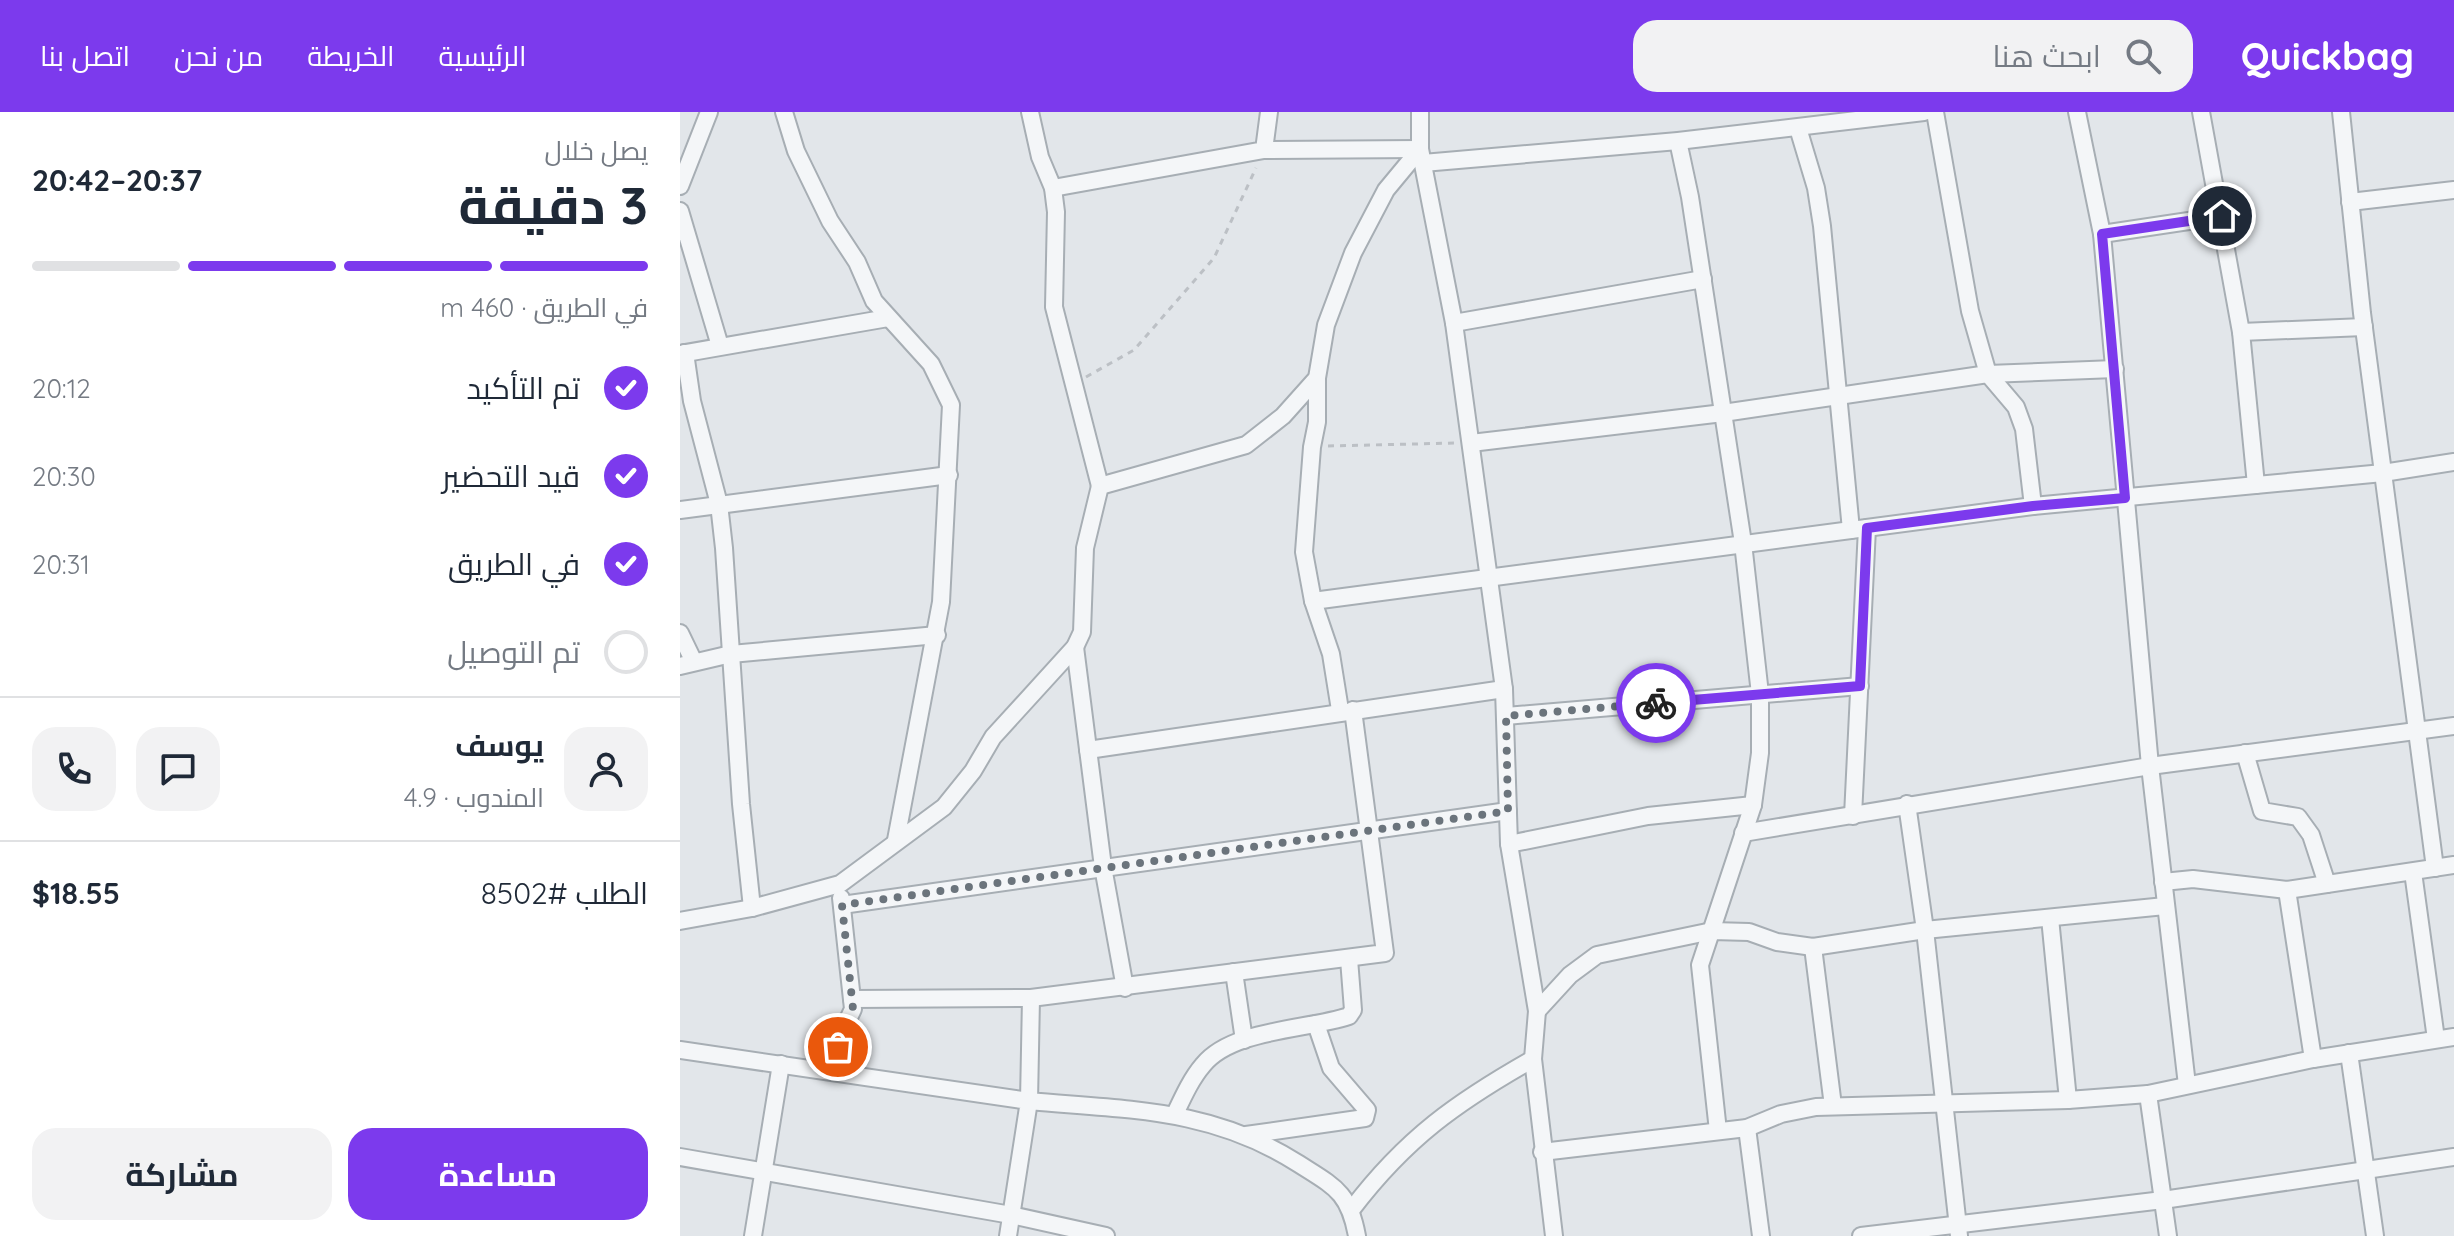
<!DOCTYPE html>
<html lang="ar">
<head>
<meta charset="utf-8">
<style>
  :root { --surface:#fff; --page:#f2f2f3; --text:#1f2937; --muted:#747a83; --line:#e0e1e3; --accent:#7c3aed }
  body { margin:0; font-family:Quicksand,Cairo,sans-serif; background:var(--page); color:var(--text); direction:rtl; height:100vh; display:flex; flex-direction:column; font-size:30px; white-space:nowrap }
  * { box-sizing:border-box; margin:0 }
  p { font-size:26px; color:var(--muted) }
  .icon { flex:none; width:44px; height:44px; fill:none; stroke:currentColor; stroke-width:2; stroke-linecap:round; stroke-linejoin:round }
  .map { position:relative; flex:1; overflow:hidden; direction:ltr }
  .side { display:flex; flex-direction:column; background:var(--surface); width:680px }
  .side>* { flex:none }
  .pin { position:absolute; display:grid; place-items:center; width:68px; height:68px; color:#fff; margin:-34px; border:4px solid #fff; border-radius:50%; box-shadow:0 2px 8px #0007 }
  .courier { position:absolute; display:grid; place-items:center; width:80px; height:80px; margin:-40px; border:6px solid #7c3aed; border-radius:50%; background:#fff; color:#222; box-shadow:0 2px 10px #0007 }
  .headline em { font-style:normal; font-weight:700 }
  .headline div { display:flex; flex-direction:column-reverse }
  .headline { display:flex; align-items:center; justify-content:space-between; height:136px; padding:0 32px }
  h1 { font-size:52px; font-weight:700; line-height:60px }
  .bar { display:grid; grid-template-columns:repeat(4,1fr); gap:12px 8px; align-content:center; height:96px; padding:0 32px }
  .bar i { height:10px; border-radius:6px; background:var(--line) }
  .bar .active { background:var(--accent) }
  .bar p { grid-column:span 4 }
  .line { display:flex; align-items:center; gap:20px; padding:0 32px; border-top:2px solid var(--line) }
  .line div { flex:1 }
  .round { display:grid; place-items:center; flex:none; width:84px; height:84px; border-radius:24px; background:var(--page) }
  ol { padding:0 32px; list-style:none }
  li { display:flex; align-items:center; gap:24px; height:88px }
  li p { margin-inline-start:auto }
  li .icon { padding:8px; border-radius:50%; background:var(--accent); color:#fff; stroke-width:4 }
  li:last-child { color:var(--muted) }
  li i { width:44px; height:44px; border:4px solid var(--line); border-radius:50% }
  .primary-button { display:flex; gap:16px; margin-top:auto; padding:16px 32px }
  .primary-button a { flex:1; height:92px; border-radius:24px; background:var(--accent); color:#fff; font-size:32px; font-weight:700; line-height:92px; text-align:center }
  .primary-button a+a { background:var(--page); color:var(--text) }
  header { display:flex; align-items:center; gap:48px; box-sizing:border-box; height:112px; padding:0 40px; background:var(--accent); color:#fff }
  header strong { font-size:38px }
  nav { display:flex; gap:44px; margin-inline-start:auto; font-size:28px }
  .search { width:560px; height:72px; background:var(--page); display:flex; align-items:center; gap:20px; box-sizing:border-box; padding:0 28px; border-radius:24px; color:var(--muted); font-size:30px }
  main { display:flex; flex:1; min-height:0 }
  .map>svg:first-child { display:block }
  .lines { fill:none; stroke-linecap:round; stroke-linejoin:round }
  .minor-casing { stroke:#a7aeb4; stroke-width:20 }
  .path { stroke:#bcc0c5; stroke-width:3; stroke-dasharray:6 6; stroke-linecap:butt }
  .minor { stroke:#f4f6f8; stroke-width:16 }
  .done { stroke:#6b747c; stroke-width:8; stroke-dasharray:0 14.4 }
  .route { stroke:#7c3aed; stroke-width:10 }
</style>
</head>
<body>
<header>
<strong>Quickbag</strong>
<div class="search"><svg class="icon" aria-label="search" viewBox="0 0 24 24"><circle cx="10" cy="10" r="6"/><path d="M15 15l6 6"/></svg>ابحث هنا</div>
<nav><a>الرئيسية</a><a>الخريطة</a><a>من نحن</a><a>اتصل بنا</a></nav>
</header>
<main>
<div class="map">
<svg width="1774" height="1124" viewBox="0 0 1774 1124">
  <rect width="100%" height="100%" fill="#e2e6ea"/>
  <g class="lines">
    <defs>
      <g id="minor">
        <polyline points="104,0 116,39 150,109 177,150 194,189 251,252 271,293 261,490 216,728"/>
        <polyline points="350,0 360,45 373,76 376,100 374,195 420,374"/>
        <polyline points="740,0 740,37 774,211 824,577 829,732 857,899 853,947 874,1124"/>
        <polyline points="1255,0 1290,199 1308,262 1336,295 1344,317 1353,394"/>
        <polyline points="1397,0 1422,122 1470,654 1507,973"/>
        <polyline points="1521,0 1561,220 1576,373"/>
        <polyline points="1661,0 1682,201 1755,756"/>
        <polyline points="1118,16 1136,76 1142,114 1171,418"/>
        <polyline points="998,29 1010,85 1063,431 1080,582 1080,641 1073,693 1020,853 1038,1019"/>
        <polyline points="584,38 740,37"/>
        <polyline points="743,51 998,29 1244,0"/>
        <polyline points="0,74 29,0"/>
        <polyline points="373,76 584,38 589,0"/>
        <polyline points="1670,90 1774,78"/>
        <polyline points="0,99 40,234"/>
        <polyline points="1422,122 1542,104"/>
        <polyline points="774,211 1023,167"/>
        <polyline points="1561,220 1684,215"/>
        <polyline points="5,241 12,289 39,392 44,436 61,692 72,796"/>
        <polyline points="0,242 208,206"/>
        <polyline points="637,266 637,310 632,335 624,440 633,489 651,542 660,598"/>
        <polyline points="791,331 1043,301 1308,262 1435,257"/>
        <polyline points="0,398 269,363"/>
        <polyline points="633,489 1353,394 1703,361 1774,350"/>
        <polyline points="0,521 14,550"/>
        <polyline points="395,535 423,755 445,876"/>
        <polyline points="0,554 51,542 257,523"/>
        <polyline points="826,604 1180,574"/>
        <polyline points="408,638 824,577"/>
        <polyline points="1565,641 1582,699 1618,705 1631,723 1647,772"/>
        <polyline points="1227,692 1245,818 1279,1124"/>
        <polyline points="1173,704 1187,416"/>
        <polyline points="1063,721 1470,654 1774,614"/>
        <polyline points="829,732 968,704 1073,693"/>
        <polyline points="1733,760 1756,927"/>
        <polyline points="1483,770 1513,767 1607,778 1774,753"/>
        <polyline points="1607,778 1633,947"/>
        <polyline points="162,793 828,699"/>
        <polyline points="1370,806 1388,988"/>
        <polyline points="0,809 72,796 160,772 264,695 293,659 313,625 395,535 402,520 405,436 420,374 566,333 603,304 637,266 646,213 673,141 706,78 740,37"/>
        <polyline points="1133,835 1153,994"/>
        <polyline points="554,860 564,928"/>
        <path d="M351,886L349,989C449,998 532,996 619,1052C655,1075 669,1080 677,1124"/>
        <polyline points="172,887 351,886 705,841 673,598"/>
        <polyline points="857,899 890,863 917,843 1032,819 1069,820 1097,830 1133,835 1245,818 1485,794"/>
        <polyline points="0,938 349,989 328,1124"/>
        <polyline points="1669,941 1695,1124"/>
        <polyline points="155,960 159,927 173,897 161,786"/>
        <polyline points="1468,982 1488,1124"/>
        <path d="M495,1002C503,985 511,967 523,953C552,917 627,918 669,904L673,898L669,847"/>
        <polyline points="1067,1016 1081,1124"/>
        <polyline points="566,1023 685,1006 687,998 651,956 636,912"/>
        <polyline points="862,1040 1067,1016 1101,1002 1136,995 1388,988 1468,982 1633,947 1774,925"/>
        <polyline points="0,1045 331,1103 426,1124"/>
        <path d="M672,1097C726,1026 777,990 853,947"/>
        <polyline points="73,1124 101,952"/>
        <polyline points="1181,1124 1483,1088 1774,1045"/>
      </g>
    </defs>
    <!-- minor casing -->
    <use href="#minor" class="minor-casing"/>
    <!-- path -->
    <g class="path">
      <polyline points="406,265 454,238 534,146 576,56"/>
      <polyline points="648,334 776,331"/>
    </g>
    <!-- minor -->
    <use href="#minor" class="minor"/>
  </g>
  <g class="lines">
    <!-- done -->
    <polyline class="done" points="158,935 173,897 162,793 828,699 826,604 976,591"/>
    <!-- route -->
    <polyline class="route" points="976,591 1180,574 1187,416 1353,394 1445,386 1422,122 1542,104"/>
  </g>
</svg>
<div class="pin" style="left:158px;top:935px;background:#ea580c"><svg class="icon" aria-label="bag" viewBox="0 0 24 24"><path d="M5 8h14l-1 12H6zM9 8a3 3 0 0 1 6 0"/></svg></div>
<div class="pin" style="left:1542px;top:104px;background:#1f2937"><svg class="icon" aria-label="home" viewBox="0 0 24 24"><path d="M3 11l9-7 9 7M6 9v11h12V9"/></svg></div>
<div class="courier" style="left:976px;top:591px"><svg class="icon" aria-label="bike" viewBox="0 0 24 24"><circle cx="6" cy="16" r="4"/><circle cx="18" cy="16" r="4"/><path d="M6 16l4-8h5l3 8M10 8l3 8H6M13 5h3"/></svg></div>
</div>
<section class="side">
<div class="headline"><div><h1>3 دقيقة</h1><p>يصل خلال</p></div><em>20:37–20:42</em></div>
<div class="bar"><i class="active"></i><i class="active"></i><i class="active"></i><i></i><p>في الطريق · 460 m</p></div>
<ol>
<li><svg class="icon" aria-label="check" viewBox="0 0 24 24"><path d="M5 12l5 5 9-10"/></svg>تم التأكيد<p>20:12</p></li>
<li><svg class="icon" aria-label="check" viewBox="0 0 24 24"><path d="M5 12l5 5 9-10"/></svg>قيد التحضير<p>20:30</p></li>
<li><svg class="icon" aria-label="check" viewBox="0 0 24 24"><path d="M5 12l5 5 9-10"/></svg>في الطريق<p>20:31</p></li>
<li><i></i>تم التوصيل</li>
</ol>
<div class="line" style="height:144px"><a class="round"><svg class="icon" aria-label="person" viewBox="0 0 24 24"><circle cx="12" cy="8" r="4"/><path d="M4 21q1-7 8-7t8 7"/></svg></a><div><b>يوسف</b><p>المندوب · 4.9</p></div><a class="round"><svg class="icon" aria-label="chat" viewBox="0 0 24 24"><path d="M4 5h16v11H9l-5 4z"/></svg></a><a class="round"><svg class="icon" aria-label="phone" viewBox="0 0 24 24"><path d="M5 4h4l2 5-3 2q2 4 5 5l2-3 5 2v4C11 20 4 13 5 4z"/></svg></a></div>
<div class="line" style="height:104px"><div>الطلب #8502</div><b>$18.55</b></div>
<div class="primary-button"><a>مساعدة</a><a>مشاركة</a></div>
</section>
</main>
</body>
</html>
